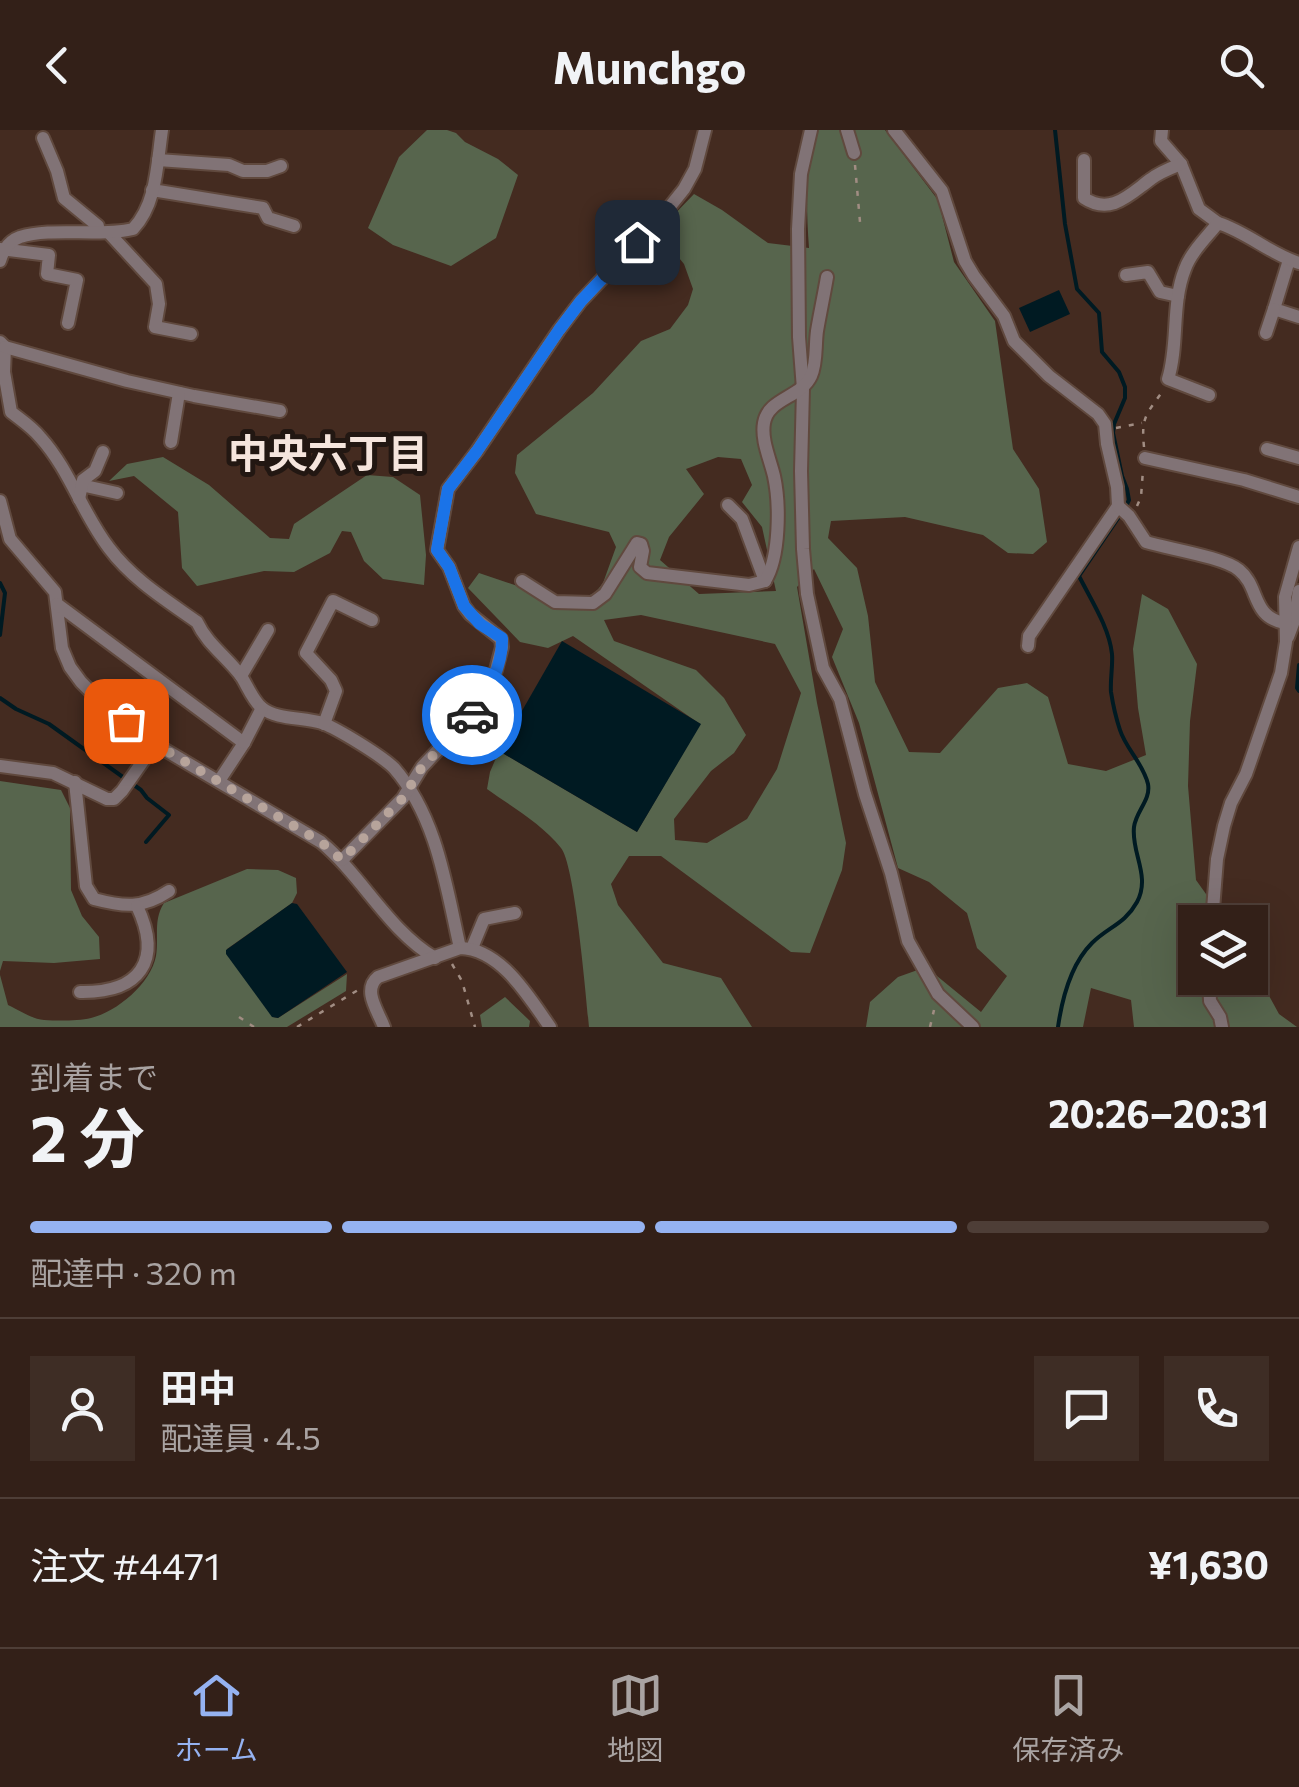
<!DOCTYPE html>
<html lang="ja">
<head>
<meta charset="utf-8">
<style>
  :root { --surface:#332018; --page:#3e2d25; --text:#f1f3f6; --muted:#a9a3a2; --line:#4e3e37; --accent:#95b2f1 }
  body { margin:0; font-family:Commissioner,"Noto Sans JP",sans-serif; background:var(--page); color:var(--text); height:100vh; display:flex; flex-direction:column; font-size:38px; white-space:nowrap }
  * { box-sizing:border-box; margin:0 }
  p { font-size:32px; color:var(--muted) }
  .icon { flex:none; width:55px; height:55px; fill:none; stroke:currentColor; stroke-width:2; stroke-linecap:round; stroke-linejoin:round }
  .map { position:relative; height:897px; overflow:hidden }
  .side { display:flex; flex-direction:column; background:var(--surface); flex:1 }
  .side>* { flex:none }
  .buttons { position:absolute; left:1178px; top:775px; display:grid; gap:20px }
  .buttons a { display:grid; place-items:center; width:90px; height:90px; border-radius:0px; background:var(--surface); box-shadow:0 10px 40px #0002,0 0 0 2px var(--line); font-size:50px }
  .pin { position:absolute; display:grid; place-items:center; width:85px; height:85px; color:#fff; margin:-42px; border-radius:20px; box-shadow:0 5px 15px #0006 }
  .courier { position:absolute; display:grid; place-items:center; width:100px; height:100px; margin:-50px; border:8px solid #1a73e8; border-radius:50%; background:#fff; color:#222; box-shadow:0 2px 12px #0007 }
  .overview em { font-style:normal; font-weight:700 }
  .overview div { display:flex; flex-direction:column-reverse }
  .overview { display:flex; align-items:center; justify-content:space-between; height:170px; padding:0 30px }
  h1 { font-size:65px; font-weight:700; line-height:75px }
  .bar { display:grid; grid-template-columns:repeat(4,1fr); gap:15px 10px; align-content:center; height:120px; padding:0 30px }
  .bar i { height:12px; border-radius:8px; background:var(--line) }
  .bar .current { background:var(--accent) }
  .bar p { grid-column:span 4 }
  .line { display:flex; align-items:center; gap:25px; padding:0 30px; border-top:2px solid var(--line) }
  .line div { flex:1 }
  .round { display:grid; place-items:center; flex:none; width:105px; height:105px; border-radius:0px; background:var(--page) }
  header { display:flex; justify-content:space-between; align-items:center; height:130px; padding:0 30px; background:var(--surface); font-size:45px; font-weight:700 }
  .menu { display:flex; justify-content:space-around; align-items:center; height:140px; border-top:2px solid var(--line); background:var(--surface); font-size:28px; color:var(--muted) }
  .menu a { display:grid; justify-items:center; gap:5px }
  .menu .current { color:var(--accent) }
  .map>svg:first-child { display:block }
  .forest { fill:#57654d; fill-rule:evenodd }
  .water { fill:#001a22 }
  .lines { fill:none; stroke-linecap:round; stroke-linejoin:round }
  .stream { stroke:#001a22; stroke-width:4 }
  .minor-casing { stroke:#60493e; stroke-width:16 }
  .path { stroke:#a18d83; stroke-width:2.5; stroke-dasharray:5 8; stroke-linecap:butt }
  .minor { stroke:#817376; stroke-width:12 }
  .done { stroke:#b7a49b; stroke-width:10; stroke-dasharray:0 18 }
  .route { stroke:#1a73e8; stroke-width:12 }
  .labels { text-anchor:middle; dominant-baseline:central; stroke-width:10; stroke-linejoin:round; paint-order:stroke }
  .neighbourhood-label { font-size:40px; font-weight:bold; fill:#f5e5dd; stroke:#221712 }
</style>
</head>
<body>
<header><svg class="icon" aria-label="back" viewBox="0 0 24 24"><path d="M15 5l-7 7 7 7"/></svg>Munchgo<svg class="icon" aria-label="search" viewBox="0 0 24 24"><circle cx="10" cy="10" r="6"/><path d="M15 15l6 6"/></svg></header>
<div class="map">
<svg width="1299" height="897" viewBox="0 0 1299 897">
  <rect width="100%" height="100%" fill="#442b20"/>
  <!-- forest -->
  <g class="forest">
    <polygon points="427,0 447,0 456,3 465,12 498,29 518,45 496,108 451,136 393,115 368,98 399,27"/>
    <path d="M812,0H885L938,70L954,132L995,191L1013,319L1039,359L1047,412L1033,424L1008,423L983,405L905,387L831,391L828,408L857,438L868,486L875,552L909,622L940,623L998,558L1027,553L1048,567L1068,634L1106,641L1146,625L1138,578L1133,519L1142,464L1168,479L1197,534L1190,591L1188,656L1196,750L1226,792H1195V848H1250V831L1279,884L1297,897H1134L1131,870L1091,858L1083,897H866L870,872L898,847L926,837L981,882L1007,846L977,818L967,783L929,752L898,738L859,593L832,527L843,499L814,439L797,457L817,573L846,713L842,740L810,823L791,822L661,726H629L611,754L618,775L663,833L721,848L752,897H589C586,867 575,735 561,718C542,694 512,677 487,659L490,642L499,621L637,702L700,594L573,506L548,518L520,512L468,458L479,443L568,473L595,463L603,453L616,417L609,402L536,384L515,343L517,325L593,263L641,211L670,199L688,175L693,159L684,134L661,106L665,94L694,64L722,80L768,113L809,118C806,78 806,40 812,0ZM718,327L741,329L752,355L742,372L762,397L776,461L699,464L660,430L669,407L704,364L686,339ZM641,485L775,514L801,563L777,639L747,689L707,713L675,710L674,689L711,641L734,623L746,605L724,568L696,540L614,511L604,490Z"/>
    <polygon points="163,327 209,355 270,408 289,409 294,394 367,345 393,347 420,365 426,425 424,455 383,449 364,431 351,402 342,401 330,423 294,442 264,441 197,456 182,438 178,382 134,346 109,351 127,334"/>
    <polygon points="0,651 61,660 70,678 71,760 82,786 99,807 100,829 54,833 3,831 0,841"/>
    <path d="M247,739L278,740L296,748L297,763L292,773L227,819L273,887L278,888L347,844L346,861L287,897H0V845L8,875C19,880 32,889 44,890C58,891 78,891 91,888C117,882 151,853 156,826C159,807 153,790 164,773Z"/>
    <polygon points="505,867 530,891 529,897 482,897 480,885"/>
  </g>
  <!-- water -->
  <g class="water">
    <polygon points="1059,160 1070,184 1030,202 1019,178"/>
    <polygon points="562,511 701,594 637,702 499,621"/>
    <polygon points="292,773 297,774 347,842 278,888 272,887 226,824 226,820"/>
  </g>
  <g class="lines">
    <!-- stream -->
    <g class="stream">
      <polyline points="1055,0 1065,94 1077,159 1099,183 1102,222 1119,242 1125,257 1125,268 1114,294 1113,303 1122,346 1127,359 1129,370 1126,376"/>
      <polyline points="0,453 5,463 0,505"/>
      <polyline points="1299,535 1297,558 1299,561"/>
      <polyline points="0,568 16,579 49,594 141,660 147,668 169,685 146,712"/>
      <path d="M1058,897C1062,869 1071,834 1092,813C1108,797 1125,794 1137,772C1151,746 1131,723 1134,697C1136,681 1151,670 1148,654C1143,633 1126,619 1120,600C1116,588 1113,575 1111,562C1110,550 1113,536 1112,524C1109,497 1091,470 1079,446L1121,384"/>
    </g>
    <defs>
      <g id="minor">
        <polyline points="811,0 801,44 798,99 799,207 803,259 801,341 803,419 807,464 823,538 840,569 865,664 891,743 908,811 938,864 973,897"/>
        <polyline points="847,0 854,23"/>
        <polyline points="894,0 942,61 965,131 974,146 1004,186 1014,211 1049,246 1098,284 1105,294 1107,314 1117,357 1118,376 1029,506 1028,516"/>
        <polyline points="1162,0 1161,11 1181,34 1199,79 1218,93"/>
        <polyline points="43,8 57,41 64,68 98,96"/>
        <polyline points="158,30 229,35 243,41 267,41 281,36"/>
        <path d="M1084,30V68C1111,86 1130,64 1151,49C1160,42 1171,38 1181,34"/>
        <polyline points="152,60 263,78 268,88 294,96"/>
        <polyline points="109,103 156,154 159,174 155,197 191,204"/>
        <polyline points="0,119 49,125 47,144 77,150 68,193"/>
        <polyline points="1289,130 1274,179 1299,187"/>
        <path d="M0,131C3,120 9,111 20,107C52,97 98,107 133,99C157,74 157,33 162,0"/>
        <polyline points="1126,145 1148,142 1160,162 1178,166"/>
        <polyline points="1266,203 1274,179"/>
        <path d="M0,212L5,217L4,242L11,282C21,290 32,297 40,307C70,340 82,383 109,418C132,449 166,470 197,492C207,514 227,527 241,546C247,555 253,571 262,578C277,590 304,587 322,593C338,599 382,626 394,638C437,687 446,756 460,818"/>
        <polyline points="5,217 127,251 194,266 280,281"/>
        <path d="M1209,265L1168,249C1179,214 1171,174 1185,139C1191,122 1207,107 1218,93C1247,102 1270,124 1299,133"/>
        <polyline points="171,312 179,263"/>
        <polyline points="1267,319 1299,328"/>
        <polyline points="1145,328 1244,350 1299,367"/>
        <polyline points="81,355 117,363"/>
        <polyline points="79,369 83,350 95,341 103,322"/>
        <path d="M0,371L10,409L55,462L62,518L70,537L81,552L97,568L155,614L321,712C363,747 388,800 435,828"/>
        <polyline points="728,375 742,389 765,451"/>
        <path d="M1118,376L1129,386L1146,412C1169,419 1223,427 1239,440C1260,457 1251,486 1284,493"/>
        <path d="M522,451L555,472L593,473L605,464L637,413L641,414L643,421L640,437L647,443L749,455L765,451C780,427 780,374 774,346C770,329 761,310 764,293C768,268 801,268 811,246C817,233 815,215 817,201C820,183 824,165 827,147"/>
        <polyline points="57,474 244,613 219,651"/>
        <polyline points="1288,507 1294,491 1299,461"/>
        <polyline points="241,546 268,500"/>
        <polyline points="324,594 336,561 331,550 306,523 333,471 372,490"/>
        <polyline points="244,613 262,578"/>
        <polyline points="0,636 53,643 107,669 114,669 122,661 155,614"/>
        <path d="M75,652L86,756L94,769C124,777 142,779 169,761"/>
        <polyline points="342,730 403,668 422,637 478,578 496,540 502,517 501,509 470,484 464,476 449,437 437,420 448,359 477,321 559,200 581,171 664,84 684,59 695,39 705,0"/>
        <polyline points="1212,792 1217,729 1224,696 1231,673 1246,644 1281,543 1286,512 1285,467 1299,417"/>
        <polyline points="472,818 484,789 515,783"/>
        <polyline points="1209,848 1210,871 1220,887 1222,897"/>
        <path d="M80,862C140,863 163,831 137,776"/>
        <path d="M384,897C378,881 362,860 378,847L460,818C501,819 529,867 550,897"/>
      </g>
    </defs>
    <!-- minor casing -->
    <use href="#minor" class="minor-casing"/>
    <!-- path -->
    <g class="path">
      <polyline points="855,35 860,92"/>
      <polyline points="1116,298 1142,293"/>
      <path d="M1144,317C1141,287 1146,285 1162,262"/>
      <polyline points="1137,376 1141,367 1143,340"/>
      <polyline points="452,834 462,851 475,897"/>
      <polyline points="239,887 254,897"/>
      <polyline points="297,897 358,860"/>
      <polyline points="930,897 934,880"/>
    </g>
    <!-- minor -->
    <use href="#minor" class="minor"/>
  </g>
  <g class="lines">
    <!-- done -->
    <polyline class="done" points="126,591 155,614 321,712 342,730 403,668 422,637 472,585"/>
    <!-- route -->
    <path class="route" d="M472,585C488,567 503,533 502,508L480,494L464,476L449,437L437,420L448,359L477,321L559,200L581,171L637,112"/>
  </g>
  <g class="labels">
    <!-- neighbourhood labels -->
    <g class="neighbourhood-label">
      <text x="328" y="321">中央六丁目</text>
    </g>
  </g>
</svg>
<div class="buttons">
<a><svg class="icon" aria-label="layers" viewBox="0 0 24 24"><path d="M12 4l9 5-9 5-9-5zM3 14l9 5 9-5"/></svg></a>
</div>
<div class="pin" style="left:126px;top:591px;background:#ea580c"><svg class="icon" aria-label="bag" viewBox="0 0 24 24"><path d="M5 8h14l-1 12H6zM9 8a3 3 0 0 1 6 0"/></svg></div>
<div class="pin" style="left:637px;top:112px;background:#1f2937"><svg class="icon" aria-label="home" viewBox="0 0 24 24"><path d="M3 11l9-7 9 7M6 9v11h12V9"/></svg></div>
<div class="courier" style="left:472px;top:585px"><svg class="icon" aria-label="car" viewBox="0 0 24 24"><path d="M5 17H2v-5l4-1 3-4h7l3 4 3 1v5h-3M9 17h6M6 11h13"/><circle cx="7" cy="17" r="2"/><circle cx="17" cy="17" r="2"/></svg></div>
</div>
<section class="side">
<div class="overview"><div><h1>2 分</h1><p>到着まで</p></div><em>20:26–20:31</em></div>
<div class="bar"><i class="current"></i><i class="current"></i><i class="current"></i><i></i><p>配達中 · 320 m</p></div>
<div class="line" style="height:180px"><a class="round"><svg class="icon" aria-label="person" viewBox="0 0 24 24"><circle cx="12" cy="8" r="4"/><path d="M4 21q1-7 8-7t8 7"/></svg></a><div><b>田中</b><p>配達員 · 4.5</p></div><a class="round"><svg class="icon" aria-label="chat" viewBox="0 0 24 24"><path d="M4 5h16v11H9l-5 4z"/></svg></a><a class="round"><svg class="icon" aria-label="phone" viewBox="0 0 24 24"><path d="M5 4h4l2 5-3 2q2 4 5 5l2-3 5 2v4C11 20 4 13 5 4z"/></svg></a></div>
<div class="line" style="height:130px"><div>注文 #4471</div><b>¥1,630</b></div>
</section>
<nav class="menu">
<a class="current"><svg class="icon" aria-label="home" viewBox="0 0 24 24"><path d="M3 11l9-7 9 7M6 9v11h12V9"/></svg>ホーム</a>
<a><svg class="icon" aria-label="map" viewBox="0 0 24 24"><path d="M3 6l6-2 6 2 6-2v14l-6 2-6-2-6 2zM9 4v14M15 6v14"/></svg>地図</a>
<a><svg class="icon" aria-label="saved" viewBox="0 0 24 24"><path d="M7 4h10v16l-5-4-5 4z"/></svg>保存済み</a>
</nav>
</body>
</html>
